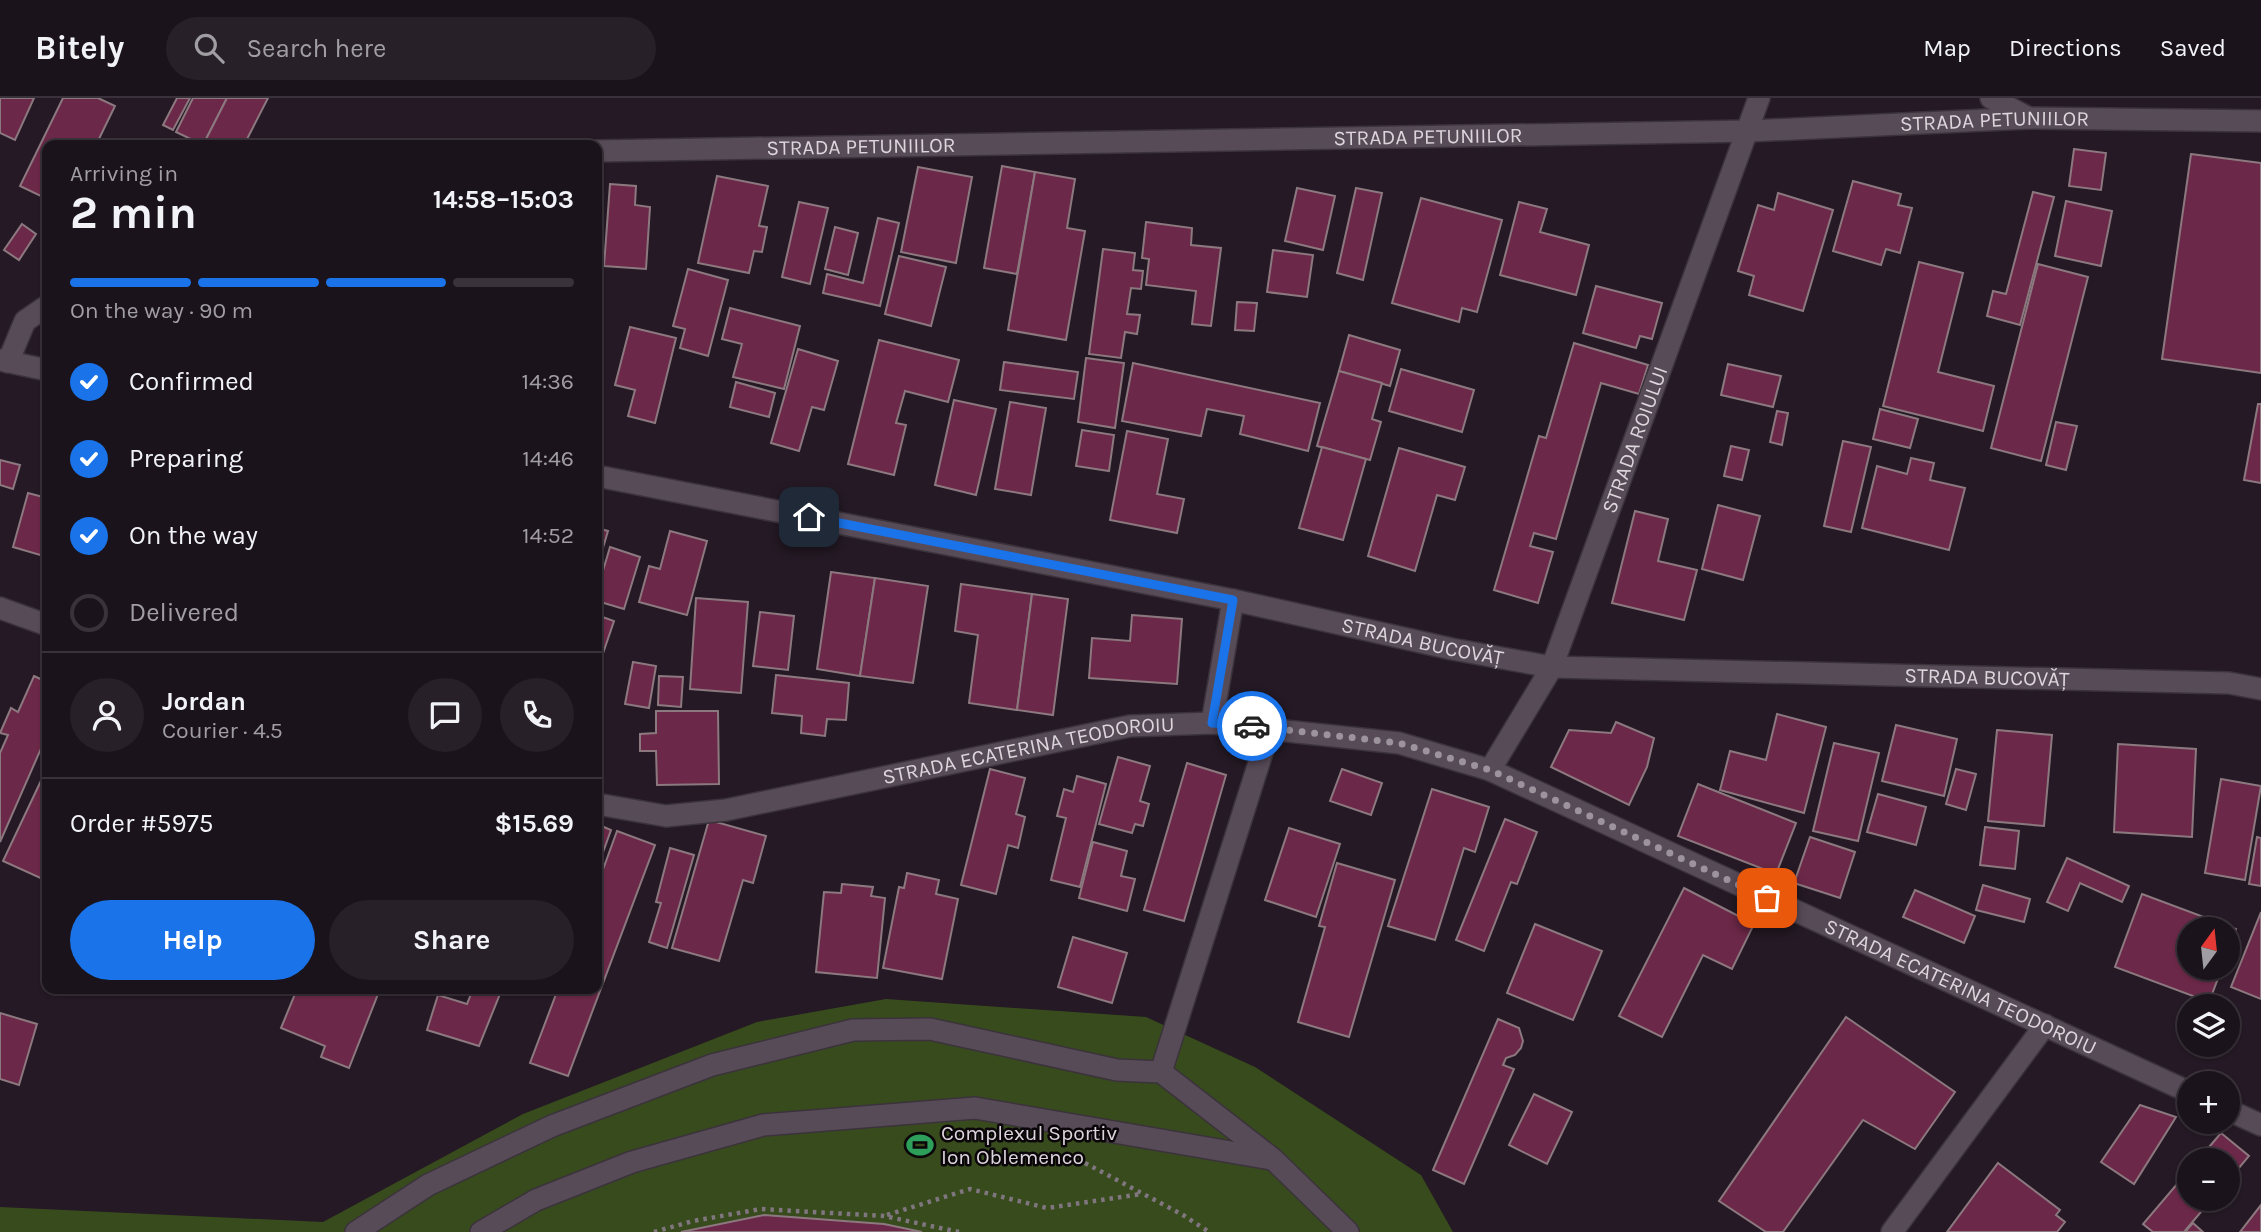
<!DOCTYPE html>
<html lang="en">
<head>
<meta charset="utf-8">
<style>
  :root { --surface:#1b131b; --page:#282028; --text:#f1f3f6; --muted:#a09ea3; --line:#39323a; --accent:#1a73e8 }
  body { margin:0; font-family:Karla,sans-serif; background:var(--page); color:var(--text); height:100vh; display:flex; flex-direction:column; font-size:26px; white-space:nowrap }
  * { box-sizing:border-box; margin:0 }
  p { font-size:23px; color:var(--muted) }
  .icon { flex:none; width:38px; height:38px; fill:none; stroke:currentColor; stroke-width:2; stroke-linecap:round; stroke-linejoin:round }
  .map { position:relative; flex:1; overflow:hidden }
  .sheet { position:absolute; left:42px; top:42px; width:560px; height:854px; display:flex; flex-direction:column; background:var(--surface); border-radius:14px; box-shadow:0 2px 5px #0004,0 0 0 2px var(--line) }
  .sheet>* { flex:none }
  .needle { width:46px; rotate:15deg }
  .controls { position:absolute; left:2177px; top:819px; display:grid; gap:14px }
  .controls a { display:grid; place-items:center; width:63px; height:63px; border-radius:50%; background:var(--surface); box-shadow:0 2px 5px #0004,0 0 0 2px var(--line); font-size:35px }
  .pin { position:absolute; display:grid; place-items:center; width:60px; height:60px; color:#fff; margin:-30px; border-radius:14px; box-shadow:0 4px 10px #0006 }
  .courier { position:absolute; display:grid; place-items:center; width:70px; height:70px; margin:-35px; border:5px solid #1a73e8; border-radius:50%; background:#fff; color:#222; box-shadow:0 2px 9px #0007 }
  .headline em { font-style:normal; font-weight:700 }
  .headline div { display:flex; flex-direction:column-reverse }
  .headline { display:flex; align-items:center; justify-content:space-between; height:119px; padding:0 28px }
  h1 { font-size:46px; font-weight:700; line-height:52px }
  .bar { display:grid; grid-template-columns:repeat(4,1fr); gap:10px 7px; align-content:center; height:84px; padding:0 28px }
  .bar i { height:9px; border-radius:5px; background:var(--line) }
  .bar .active { background:var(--accent) }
  .bar p { grid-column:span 4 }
  .line { display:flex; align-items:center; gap:18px; padding:0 28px; border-top:2px solid var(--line) }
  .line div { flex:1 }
  .round { display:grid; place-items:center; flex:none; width:74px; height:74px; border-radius:37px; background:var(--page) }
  ol { padding:0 28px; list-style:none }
  li { display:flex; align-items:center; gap:21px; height:77px }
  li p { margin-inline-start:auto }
  li .icon { padding:7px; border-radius:50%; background:var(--accent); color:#fff; stroke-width:4 }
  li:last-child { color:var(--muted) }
  li i { width:38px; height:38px; border:4px solid var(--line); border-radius:50% }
  .cta { display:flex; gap:14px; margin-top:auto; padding:14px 28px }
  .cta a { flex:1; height:80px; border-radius:42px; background:var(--accent); color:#fff; font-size:28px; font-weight:700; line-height:80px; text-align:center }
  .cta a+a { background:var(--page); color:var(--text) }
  header { display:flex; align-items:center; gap:42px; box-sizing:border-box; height:98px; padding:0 35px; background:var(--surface); border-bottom:2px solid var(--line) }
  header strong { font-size:33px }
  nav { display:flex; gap:38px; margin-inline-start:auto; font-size:24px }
  .search { width:490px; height:63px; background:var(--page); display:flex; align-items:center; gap:18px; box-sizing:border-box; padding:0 24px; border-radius:38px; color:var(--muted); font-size:26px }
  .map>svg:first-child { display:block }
  .green { fill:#384b1d }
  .building { fill:#6c2848; stroke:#8c787f; stroke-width:2 }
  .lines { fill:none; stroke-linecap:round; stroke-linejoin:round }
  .minor-casing { stroke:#3b333b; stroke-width:24 }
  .path { stroke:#80767f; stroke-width:4.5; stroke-dasharray:3.5 5; stroke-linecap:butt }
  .minor { stroke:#584b58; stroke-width:21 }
  .done { stroke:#9c939c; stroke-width:7; stroke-dasharray:0 12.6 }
  .route { stroke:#1a73e8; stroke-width:9 }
  .labels { text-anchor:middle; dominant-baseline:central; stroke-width:5; stroke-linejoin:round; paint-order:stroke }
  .street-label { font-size:21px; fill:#ddd5dc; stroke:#0a060a }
  .poi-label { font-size:21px; fill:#ddd5dc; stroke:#0a060a; text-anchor:start }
</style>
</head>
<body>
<header>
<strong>Bitely</strong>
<div class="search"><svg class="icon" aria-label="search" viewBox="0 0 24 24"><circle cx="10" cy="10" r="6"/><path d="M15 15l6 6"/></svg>Search here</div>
<nav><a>Map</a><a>Directions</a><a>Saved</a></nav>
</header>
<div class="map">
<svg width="2261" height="1134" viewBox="0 0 2261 1134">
  <rect width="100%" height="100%" fill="#241924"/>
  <!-- green -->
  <polygon class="green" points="886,901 1146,919 1255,969 1421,1077 1453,1134 0,1134 0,1109 323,1124 523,1016 757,924"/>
  <!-- building -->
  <g class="building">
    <polygon points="0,0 34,0 15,42 0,35"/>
    <polygon points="63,0 98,0 115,8 96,47 47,47 47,101 20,88"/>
    <polygon points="177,0 190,0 173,32 163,27"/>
    <polygon points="193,0 227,0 203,47 176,34"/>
    <polygon points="227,0 268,0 244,47 203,47"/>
    <polygon points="2074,51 2106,55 2101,92 2069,88"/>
    <polygon points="2191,56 2261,65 2261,275 2162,261"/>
    <polygon points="1002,68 1035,74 1017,176 984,170"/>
    <polygon points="918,69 972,79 956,165 901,154"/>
    <polygon points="1035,74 1075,81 1067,130 1085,133 1066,242 1008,232"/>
    <polygon points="717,78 768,88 759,128 767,129 762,154 754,153 749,175 698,165"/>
    <polygon points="1853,83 1901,96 1898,107 1912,110 1900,155 1886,151 1881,167 1833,153"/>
    <polygon points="610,86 636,88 635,107 650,109 646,171 604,168"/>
    <polygon points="1297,90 1335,98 1323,152 1285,143"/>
    <polygon points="1356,90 1382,95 1363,182 1337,175"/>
    <polygon points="2033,94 2054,99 2020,227 1987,218 1993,193 2006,196"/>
    <polygon points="1778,95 1833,112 1803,213 1749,197 1754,178 1738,173 1758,107 1774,112"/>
    <polygon points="1421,100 1502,122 1477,214 1462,210 1459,224 1392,205"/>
    <polygon points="2066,103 2112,113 2101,168 2055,158"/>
    <polygon points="799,104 828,110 810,186 782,179"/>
    <polygon points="1519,104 1547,111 1540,134 1589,147 1576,197 1500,177"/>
    <polygon points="878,120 899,125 880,208 823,195 827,176 863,185"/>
    <polygon points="1146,124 1192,130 1191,147 1221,150 1211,228 1192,226 1196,193 1146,187 1149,161 1142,160"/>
    <polygon points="22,126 36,136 19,162 4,152"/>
    <polygon points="835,129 858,135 848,177 825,171"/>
    <polygon points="1103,151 1135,155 1133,172 1143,173 1141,191 1131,190 1127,216 1140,217 1137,236 1125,234 1121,260 1089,256"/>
    <polygon points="1273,152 1313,157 1307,199 1267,194"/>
    <polygon points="899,158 946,169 931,228 885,216"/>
    <polygon points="1919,164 1963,175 1938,274 1994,288 1983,333 1883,308"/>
    <polygon points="2038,166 2088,179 2041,363 1991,350"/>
    <polygon points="688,171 728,182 708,258 680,250 685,231 673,228"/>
    <polygon points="1596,188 1662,205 1652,241 1640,238 1636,250 1583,235"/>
    <polygon points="1237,204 1257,205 1254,233 1235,232"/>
    <polygon points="730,210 800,228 784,291 733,279 742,246 722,241"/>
    <polygon points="630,229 676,240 655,325 628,318 635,292 615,287"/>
    <polygon points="1349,237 1400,252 1390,288 1339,273"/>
    <polygon points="879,242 959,262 948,304 905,293 896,325 906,327 894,377 848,366"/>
    <polygon points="1574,245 1648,267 1639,296 1601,285 1556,441 1534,435 1530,448 1553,454 1538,505 1494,492 1539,338 1546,340"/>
    <polygon points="798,251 838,263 824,312 812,309 799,353 771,345"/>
    <polygon points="1086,260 1124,265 1115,330 1078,324"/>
    <polygon points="1004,264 1078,274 1074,301 1000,292"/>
    <polygon points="1133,265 1320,305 1308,353 1240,336 1244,318 1207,311 1201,338 1122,323"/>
    <polygon points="1728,266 1781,278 1773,309 1721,297"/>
    <polygon points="1401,271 1474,292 1462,334 1389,313"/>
    <polygon points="1339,273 1382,285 1372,321 1381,324 1370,362 1317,348"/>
    <polygon points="736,284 775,295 769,319 730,309"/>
    <polygon points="954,302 996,311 976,397 935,387"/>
    <polygon points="1010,304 1046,310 1031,397 995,391"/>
    <polygon points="2258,306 2261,306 2261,385 2244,382"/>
    <polygon points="1880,311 1918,321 1910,350 1873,341"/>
    <polygon points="1777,313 1788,315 1782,347 1770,344"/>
    <polygon points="2056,324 2077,328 2066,372 2046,367"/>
    <polygon points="1082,332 1114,337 1109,373 1076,368"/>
    <polygon points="1127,333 1168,341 1157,396 1184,401 1177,435 1110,422"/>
    <polygon points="1843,343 1871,349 1851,434 1824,428"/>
    <polygon points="1731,348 1749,352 1742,382 1724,378"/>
    <polygon points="1322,349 1366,361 1343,442 1299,430"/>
    <polygon points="1399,350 1465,369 1455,402 1437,397 1415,473 1368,458"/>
    <polygon points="1911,360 1934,365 1930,382 1965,390 1949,452 1862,430 1877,368 1907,376"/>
    <polygon points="0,362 20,367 13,391 0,387"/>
    <polygon points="28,395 47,400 47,459 13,449"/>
    <polygon points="1718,407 1760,418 1743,482 1702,471"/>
    <polygon points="1635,413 1668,421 1658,463 1697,472 1684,522 1612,505"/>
    <polygon points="597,430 608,433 597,470"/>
    <polygon points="670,433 707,443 687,517 639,504 649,468 660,471"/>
    <polygon points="610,449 640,459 624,511 597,503 597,493"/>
    <polygon points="831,474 875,480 860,578 817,571"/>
    <polygon points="875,480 928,488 913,585 860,578"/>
    <polygon points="961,486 1032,496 1017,612 969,605 978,537 955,533"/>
    <polygon points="1032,496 1068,501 1053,617 1017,612"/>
    <polygon points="696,500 748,504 741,595 690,591"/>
    <polygon points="760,514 794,518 788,572 753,568"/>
    <polygon points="597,517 614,523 597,573"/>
    <polygon points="1132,517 1182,521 1177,586 1089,580 1092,540 1130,543"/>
    <polygon points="633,564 656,568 649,610 625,606"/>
    <polygon points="776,577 849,585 846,622 827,621 825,638 801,635 802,618 772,615"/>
    <polygon points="34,578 47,584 47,637 0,744 0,655 8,637 0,635 11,610 18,614"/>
    <polygon points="659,578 683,579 681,609 658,607"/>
    <polygon points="656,613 718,613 719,686 657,687 656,653 640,653 640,636 656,635"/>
    <polygon points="1777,616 1826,629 1804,715 1720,692 1730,653 1766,662"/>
    <polygon points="1616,624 1654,640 1647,669 1629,707 1551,669 1569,632 1611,635"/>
    <polygon points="1896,627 1957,641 1944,698 1882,683"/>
    <polygon points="1997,632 2052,637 2044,728 1988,723"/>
    <polygon points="1834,645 1879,655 1858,743 1813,733"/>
    <polygon points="2118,646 2196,651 2192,739 2114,734"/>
    <polygon points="1118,659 1150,668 1140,703 1149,706 1143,728 1135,726 1132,735 1099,726"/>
    <polygon points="1187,665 1226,677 1184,823 1144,812"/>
    <polygon points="47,670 47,783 3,763"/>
    <polygon points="990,671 1025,680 1016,716 1025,719 1018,750 1008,747 996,796 961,787"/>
    <polygon points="1342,671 1382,685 1371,717 1330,703"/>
    <polygon points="1956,671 1976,676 1966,712 1946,706"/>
    <polygon points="1077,678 1106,686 1080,789 1051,782 1066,720 1057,718 1064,691 1073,694"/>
    <polygon points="2221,681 2261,688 2245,782 2205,775"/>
    <polygon points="1698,686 1796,725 1776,776 1678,738"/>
    <polygon points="1432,691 1489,709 1475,754 1464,750 1435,842 1388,828"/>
    <polygon points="1878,696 1926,709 1916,747 1867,734"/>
    <polygon points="1505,721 1537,734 1517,786 1511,784 1484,853 1456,842"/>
    <polygon points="709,722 766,738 753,785 743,782 719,863 672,850"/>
    <polygon points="597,726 611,732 597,771"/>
    <polygon points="1985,729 2019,733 2015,771 1980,767"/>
    <polygon points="1289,730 1340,746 1316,819 1265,802"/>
    <polygon points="617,733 655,747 568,978 530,965 558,891 597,891 597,788"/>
    <polygon points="1810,739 1855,754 1840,800 1794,785"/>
    <polygon points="2257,739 2261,740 2261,788 2249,786"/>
    <polygon points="1093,744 1127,753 1121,778 1135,781 1127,813 1079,800"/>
    <polygon points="670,750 694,757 667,850 649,844 661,805 656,804"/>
    <polygon points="2067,760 2129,788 2122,804 2080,785 2068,813 2047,804"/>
    <polygon points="1337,765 1395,782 1349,939 1298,924 1325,829 1319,828"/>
    <polygon points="907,775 939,782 936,796 958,801 942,881 883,870 899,789 904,790"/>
    <polygon points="842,786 873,789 871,798 885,800 877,880 816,874 824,794 841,795"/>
    <polygon points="1983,787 2030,801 2024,824 1976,812"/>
    <polygon points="1684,790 1754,826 1732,871 1703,857 1662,939 1619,918"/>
    <polygon points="1915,792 1975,818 1964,845 1903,819"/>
    <polygon points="2142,796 2236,831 2228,855 2228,831 2189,831 2189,870 2222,870 2209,904 2115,869"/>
    <polygon points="2261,814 2261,901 2231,889"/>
    <polygon points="1535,826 1602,853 1573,922 1507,895"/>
    <polygon points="1073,839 1127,855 1112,905 1058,889"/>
    <polygon points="297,891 380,891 349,970 321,959 325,948 281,930"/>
    <polygon points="473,891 502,891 479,948 427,932 438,897 467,906"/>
    <polygon points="0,915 37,926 19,987 0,981"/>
    <polygon points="1846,919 1955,994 1915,1051 1863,1022 1783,1134 1766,1134 1719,1103"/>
    <polygon points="1498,921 1519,930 1523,943 1521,950 1515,957 1506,960 1503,967 1514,971 1464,1086 1433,1072"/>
    <polygon points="1534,996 1572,1014 1547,1066 1509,1047"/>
    <polygon points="2140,1007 2176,1019 2134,1086 2101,1064"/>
    <polygon points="2221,1035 2249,1058 2228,1083 2228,1062 2198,1062"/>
    <polygon points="1998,1065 2060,1112 2056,1117 2065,1124 2057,1134 1947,1134"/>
    <polygon points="2189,1072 2189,1101 2212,1101 2184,1134 2153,1134 2143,1126"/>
    <polygon points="2261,1107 2261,1134 2240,1134"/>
    <polygon points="764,1117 884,1126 922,1134 681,1134"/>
    <polygon points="2193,1125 2203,1134 2185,1134"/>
  </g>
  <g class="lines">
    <defs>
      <g id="minor">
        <polyline points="1991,0 2029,20"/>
        <path id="s1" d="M597,53L1749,33L2029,20L2261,23"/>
        <polyline points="0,262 47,272"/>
        <polyline points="8,264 25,223 47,208"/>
        <path id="s2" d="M597,378L1233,502L1452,551L1552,569L2229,585L2261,591"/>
        <polyline points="0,510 47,527"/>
        <polyline points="1212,625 1233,502"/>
        <path id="s3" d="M1490,672L1552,569L1759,0"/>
        <path id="s4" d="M597,706L666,718L726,712L1130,628L1212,625L1399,645L1490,672L2189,994"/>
        <polyline points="1161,974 1270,630"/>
        <polyline points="2228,1012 2261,1027"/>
        <polyline points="356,1134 428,1087 552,1028 712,967 853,932 930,931 1117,972 1161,974 1273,1061 1348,1134"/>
        <polyline points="481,1134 536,1102 632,1064 763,1027 975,1010 1271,1061"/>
        <polyline points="1892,1134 2045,927"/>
      </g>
    </defs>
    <!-- minor casing -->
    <use href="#minor" class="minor-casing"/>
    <!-- path -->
    <g class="path">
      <polyline points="1085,1065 1183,1117 1209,1134"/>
      <polyline points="887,1117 970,1091 1047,1110 1141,1096"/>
      <polyline points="654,1134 693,1123 761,1111 884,1118 959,1134"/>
    </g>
    <!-- minor -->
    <use href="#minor" class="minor"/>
  </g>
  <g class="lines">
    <!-- done -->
    <polyline class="done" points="1252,628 1399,645 1490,672 1767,800"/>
    <!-- route -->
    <polyline class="route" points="809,419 1233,502 1212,625 1252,628"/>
  </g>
  <!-- icons -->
  <defs>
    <symbol id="stadium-bare" viewBox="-9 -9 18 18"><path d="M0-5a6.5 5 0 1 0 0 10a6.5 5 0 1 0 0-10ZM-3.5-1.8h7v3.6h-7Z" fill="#2e9e5b" stroke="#0a060a" stroke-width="2.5" paint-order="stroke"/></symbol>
  </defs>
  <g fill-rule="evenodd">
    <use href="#stadium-bare" x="901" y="1028" width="38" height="38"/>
  </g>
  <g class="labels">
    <!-- street labels -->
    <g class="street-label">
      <text stroke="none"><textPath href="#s1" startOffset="1398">STRADA PETUNIILOR</textPath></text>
      <text stroke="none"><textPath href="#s1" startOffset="831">STRADA PETUNIILOR</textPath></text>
      <text stroke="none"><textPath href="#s1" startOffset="264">STRADA PETUNIILOR</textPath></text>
      <text stroke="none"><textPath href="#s3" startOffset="362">STRADA ROIULUI</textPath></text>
      <text stroke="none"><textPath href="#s2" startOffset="842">STRADA BUCOVĂȚ</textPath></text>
      <text stroke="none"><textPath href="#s2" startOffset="1409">STRADA BUCOVĂȚ</textPath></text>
      <text stroke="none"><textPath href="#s4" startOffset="439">STRADA ECATERINA TEODOROIU</textPath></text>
      <text stroke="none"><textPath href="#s4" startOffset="1426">STRADA ECATERINA TEODOROIU</textPath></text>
    </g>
    <!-- poi labels -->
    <g class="poi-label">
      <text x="941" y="1035">Complexul Sportiv<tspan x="941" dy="24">Ion Oblemenco</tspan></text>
    </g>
  </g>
</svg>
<div class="controls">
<a><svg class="needle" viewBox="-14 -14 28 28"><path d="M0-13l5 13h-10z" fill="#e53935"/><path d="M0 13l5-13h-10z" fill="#a09ea3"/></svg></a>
<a><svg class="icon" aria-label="layers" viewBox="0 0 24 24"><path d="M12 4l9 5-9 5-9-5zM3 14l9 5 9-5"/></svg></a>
<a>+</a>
<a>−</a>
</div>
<div class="pin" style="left:1767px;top:800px;background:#ea580c"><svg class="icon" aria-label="bag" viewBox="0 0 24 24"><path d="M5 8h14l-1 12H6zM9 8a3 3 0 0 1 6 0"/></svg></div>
<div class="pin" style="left:809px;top:419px;background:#1f2937"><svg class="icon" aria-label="home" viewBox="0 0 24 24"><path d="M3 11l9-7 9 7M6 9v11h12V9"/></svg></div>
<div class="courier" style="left:1252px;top:628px"><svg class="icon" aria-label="car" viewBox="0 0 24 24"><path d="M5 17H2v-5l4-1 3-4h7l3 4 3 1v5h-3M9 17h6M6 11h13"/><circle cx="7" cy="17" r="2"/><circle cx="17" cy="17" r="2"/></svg></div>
<section class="sheet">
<div class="headline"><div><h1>2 min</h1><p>Arriving in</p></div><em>14:58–15:03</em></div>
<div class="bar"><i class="active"></i><i class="active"></i><i class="active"></i><i></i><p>On the way · 90 m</p></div>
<ol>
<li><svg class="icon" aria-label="check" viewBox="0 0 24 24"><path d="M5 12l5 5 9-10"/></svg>Confirmed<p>14:36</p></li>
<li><svg class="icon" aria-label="check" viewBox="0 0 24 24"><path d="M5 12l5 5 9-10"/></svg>Preparing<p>14:46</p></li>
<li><svg class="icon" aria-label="check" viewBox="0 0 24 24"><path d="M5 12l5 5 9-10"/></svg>On the way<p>14:52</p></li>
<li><i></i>Delivered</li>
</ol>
<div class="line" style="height:126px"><a class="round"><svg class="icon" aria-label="person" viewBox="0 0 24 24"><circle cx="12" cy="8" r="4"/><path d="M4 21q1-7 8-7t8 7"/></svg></a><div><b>Jordan</b><p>Courier · 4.5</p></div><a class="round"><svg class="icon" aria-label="chat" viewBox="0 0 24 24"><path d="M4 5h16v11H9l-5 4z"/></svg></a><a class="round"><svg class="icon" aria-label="phone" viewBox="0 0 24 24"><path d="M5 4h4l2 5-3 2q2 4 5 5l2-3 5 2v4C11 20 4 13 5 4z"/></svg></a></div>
<div class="line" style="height:91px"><div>Order #5975</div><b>$15.69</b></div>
<div class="cta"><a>Help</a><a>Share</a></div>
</section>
</div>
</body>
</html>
